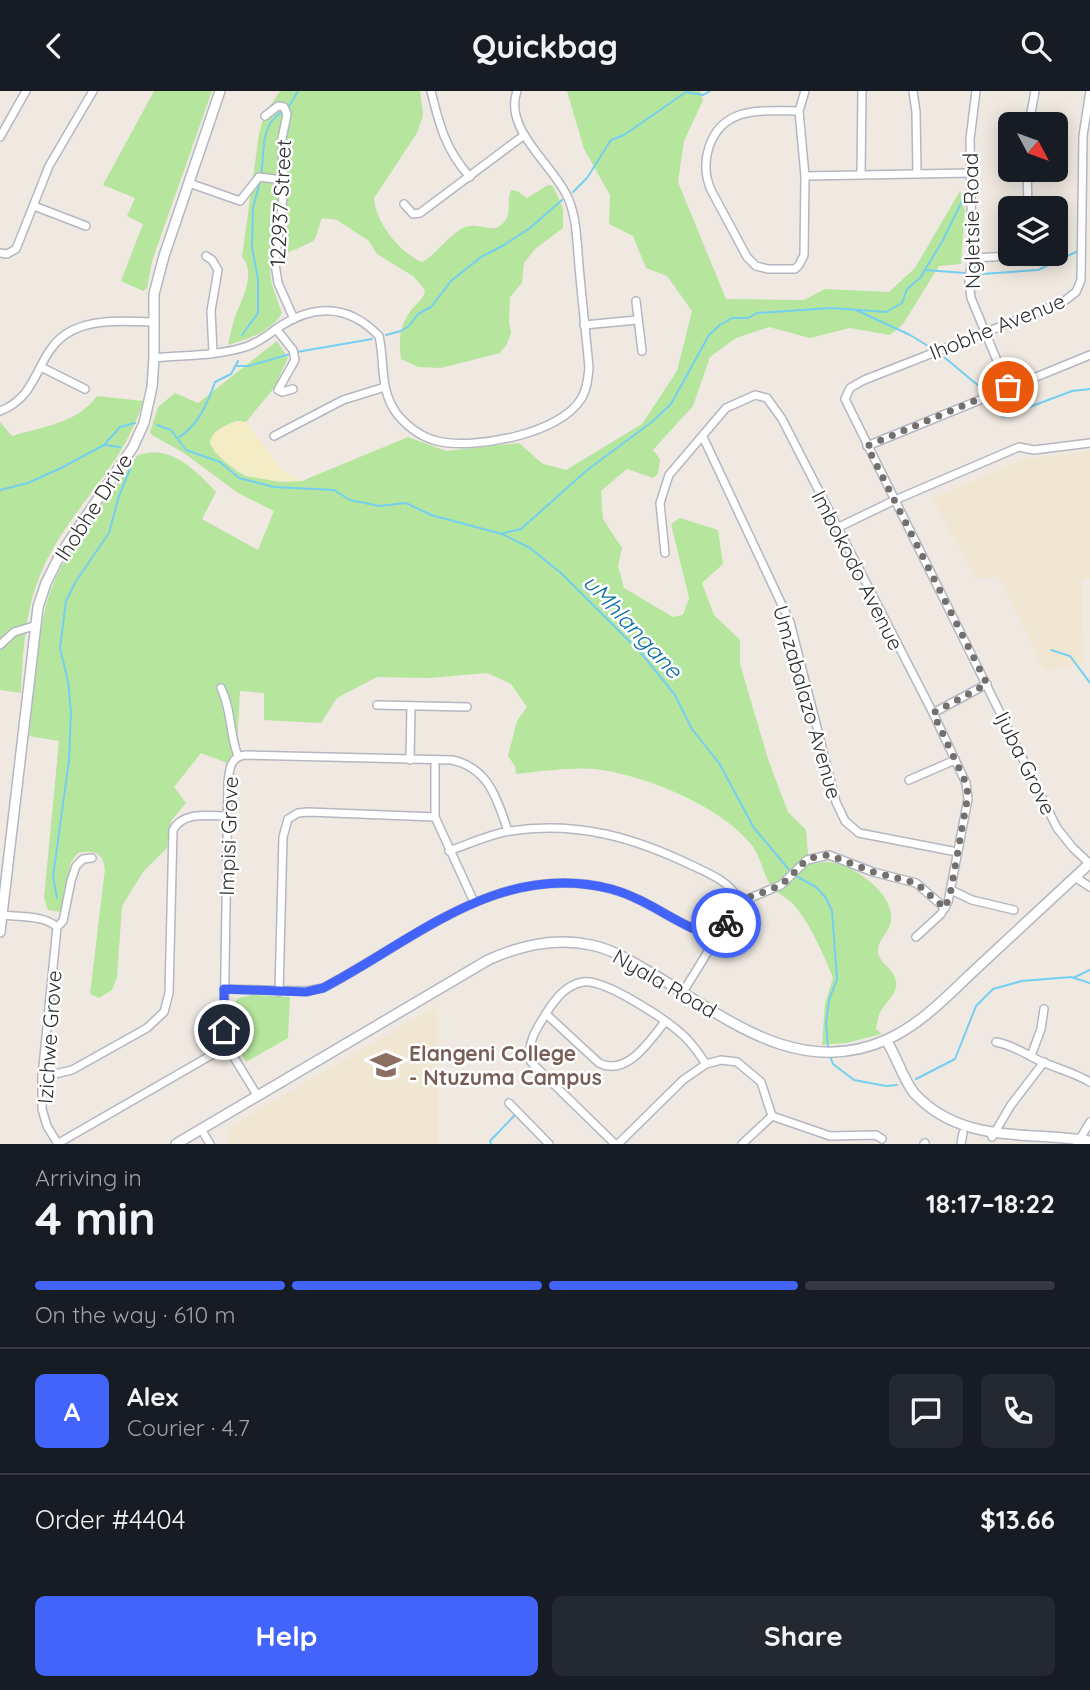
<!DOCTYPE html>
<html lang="en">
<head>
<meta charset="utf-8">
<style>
  :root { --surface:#171b24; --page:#242831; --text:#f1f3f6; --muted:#9ea1a6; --line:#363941; --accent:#4264fb }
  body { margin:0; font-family:Quicksand,sans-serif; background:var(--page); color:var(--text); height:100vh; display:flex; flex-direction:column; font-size:26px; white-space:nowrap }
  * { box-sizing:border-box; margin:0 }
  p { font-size:23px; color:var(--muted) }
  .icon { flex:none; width:38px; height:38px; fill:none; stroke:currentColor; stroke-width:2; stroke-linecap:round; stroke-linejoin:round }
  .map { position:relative; height:1053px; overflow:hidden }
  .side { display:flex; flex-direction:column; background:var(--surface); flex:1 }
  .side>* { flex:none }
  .needle { width:46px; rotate:131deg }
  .controls { position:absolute; left:998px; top:21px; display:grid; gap:14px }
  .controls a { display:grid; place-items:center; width:70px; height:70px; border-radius:10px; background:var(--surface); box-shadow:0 4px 18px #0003; font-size:35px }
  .pin { position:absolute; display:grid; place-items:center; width:60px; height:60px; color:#fff; margin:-30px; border:4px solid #fff; border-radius:50%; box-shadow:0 2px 7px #0007 }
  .courier { position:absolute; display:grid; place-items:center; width:70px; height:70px; margin:-35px; border:5px solid #4264fb; border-radius:50%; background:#fff; color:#222; box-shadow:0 2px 9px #0007 }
  .overview em { font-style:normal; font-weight:700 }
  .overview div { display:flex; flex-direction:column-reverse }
  .overview { display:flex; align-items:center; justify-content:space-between; height:119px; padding:0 35px }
  h1 { font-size:46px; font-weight:700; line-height:52px }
  .bar { display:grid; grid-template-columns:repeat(4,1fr); gap:10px 7px; align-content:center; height:84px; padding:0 35px }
  .bar i { height:9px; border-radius:5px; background:var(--line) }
  .bar .current { background:var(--accent) }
  .bar p { grid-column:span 4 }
  .line { display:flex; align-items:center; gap:18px; padding:0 35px; border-top:2px solid var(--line) }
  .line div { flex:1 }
  .round { display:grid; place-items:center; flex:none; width:74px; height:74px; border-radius:10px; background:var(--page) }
  .button { display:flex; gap:14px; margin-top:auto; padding:14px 35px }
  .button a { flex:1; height:80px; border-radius:10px; background:var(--accent); color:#fff; font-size:28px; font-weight:700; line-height:80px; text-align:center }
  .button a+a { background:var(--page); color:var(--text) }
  header { display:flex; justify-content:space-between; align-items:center; height:91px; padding:0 35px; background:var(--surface); font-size:32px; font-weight:700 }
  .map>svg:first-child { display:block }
  .education { fill:#f0e6d1 }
  .green { fill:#b6e59e }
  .sand { fill:#f3ecc5 }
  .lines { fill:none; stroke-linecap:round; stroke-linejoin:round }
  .stream { stroke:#75cff0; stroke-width:2 }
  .minor-casing { stroke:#b4b7c1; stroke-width:10 }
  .tertiary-casing { stroke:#b4b7c1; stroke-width:12 }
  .minor { stroke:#fff; stroke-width:7 }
  .tertiary { stroke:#fff; stroke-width:9 }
  .done { stroke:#726f6d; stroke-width:7; stroke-dasharray:0 12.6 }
  .route { stroke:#4264fb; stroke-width:9 }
  .labels { text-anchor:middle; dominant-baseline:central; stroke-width:5; stroke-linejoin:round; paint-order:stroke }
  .street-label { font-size:21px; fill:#2e2e2e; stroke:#fff }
  .education-label { font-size:21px; font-weight:bold; fill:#785e54; stroke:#fff; text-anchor:start }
  .water-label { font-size:23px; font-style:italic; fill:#0d6fa3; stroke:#fff }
</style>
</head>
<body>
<header><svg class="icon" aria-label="back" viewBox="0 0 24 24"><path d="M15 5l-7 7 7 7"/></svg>Quickbag<svg class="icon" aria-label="search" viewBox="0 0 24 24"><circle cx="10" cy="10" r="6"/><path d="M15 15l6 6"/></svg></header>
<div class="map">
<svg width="1090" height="1053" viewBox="0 0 1090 1053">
  <rect width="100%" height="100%" fill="#efe9e1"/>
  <!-- education -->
  <g class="education">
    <polygon points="1090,360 1090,487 1082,489 1083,573 1044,580 1000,486 975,487 933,407 1025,368"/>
    <polygon points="437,915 438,1053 227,1053 233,1034"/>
  </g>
  <!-- green -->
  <g class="green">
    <polygon points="154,0 212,0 152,170 147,197 143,200 121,190 143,133 127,125 135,107 103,94"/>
    <path d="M280,0H420L423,24L417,42L374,107C376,132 399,161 422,171C438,163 453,137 470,135C484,133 494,144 505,130C512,120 506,109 511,99L517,100L527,107L548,94L553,95L563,117V137L535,158L524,172L522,192L510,206L509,231L511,242L507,253L500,262L441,277L418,276L401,268C398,249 400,233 412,218C418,211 424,208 425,199L413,185L377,163L369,150L337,129L322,127C319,133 318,143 314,149C313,152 278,165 271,169C267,188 276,204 282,222C271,241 248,248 228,254C230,245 232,235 235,226C241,209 257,183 242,166L259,43L264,25Z"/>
    <path d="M567,0H700L703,9L684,50L678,91L726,208L804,209L825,198L889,201L915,177L960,100L965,119L961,173L939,175L903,233L890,244L850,237L810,247L769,236L736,247L710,266L693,315L653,359L660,368L658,383L653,387L627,378L601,400L603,428L622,457L618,475L624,497L673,526L683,524L689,507L671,433L680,427L718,439L723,473L702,492L714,524L740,549V573L768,668L788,721L806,739L808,763L814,772C820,773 823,770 829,771C854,774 894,802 891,829C890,841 879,847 878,858C878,874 894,876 896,890C898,902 888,909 882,918C878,924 877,931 876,938L882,943L846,952L822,954L825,913L833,887C825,866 808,828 792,812C786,806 776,802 771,795C762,781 761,765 750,752C719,715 649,686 602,679C575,675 544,680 516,683L515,675L508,665L517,630L527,616L511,593L487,582L429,587L377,586L337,607L321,632L264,629V602L240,600L237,656L227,672L201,662L174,696L186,712L171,730L167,757L143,781L122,815L117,886L112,899L99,907L90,903L105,778C103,761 93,759 78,762L71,771L61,821L48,819L44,807L59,650L29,645C35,598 35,546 50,501C66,457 110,404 137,365C168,351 197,380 216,401L202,428L258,459L274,420L238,402L184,362L152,344L150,341L158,316L175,302L198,312L277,250L288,267L274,297L246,331L236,330L218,339L214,360L238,381L246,385L281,391L302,390L408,346L446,360L519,352L543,373L566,379L642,333L677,280L692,220L667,185L646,177L633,145L609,133L610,104L584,58Z"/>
    <path d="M97,305L143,310C127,368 79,410 51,461C26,506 23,552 21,602L0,599V331L12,345C42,336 78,332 97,305Z"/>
    <polygon points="252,904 290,906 288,947 246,971 233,947 231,915 239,907"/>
  </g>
  <!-- sand -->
  <path class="sand" d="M236,330L246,331L281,378L302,390C266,392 230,386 210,353C211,339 225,335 236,330Z"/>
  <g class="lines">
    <!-- stream -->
    <g class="stream">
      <polyline points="288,17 298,0"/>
      <path d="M261,85C265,61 259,35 282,21"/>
      <polyline points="573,101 587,87 611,49 624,44 686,1 703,4 710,0"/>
      <polyline points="925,179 965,182"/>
      <polyline points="982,183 1038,179 1078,160"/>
      <polyline points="856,219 910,244 933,258"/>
      <polyline points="242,244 258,222 258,188 252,156 253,117 260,90"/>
      <polyline points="386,244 401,240 409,235 418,223 431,216 451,190 481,166 504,154 530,137 562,109"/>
      <polyline points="297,261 372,248"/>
      <polyline points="944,266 980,296"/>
      <polyline points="237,275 249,275 290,263"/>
      <polyline points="994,315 996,322 1003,326 1072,300 1090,298"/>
      <polyline points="157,334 171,339 186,359 220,371 239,387 274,396 334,399 350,409 379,415 406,412 431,424 502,443 530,457 561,482 642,563 675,604 692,638 719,672 754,737 791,781"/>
      <path d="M179,346C198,335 208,311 215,291L231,283L238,270"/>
      <polyline points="104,354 120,356"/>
      <polyline points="0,399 28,392 61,377 104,354 120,336 135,332"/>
      <polyline points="504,442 521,438 586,380 653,330 671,313 709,244 720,234 732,227 748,227 757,222 831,217 886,221 902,212 907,198 920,187 943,149 964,106"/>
      <polyline points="1051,559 1070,565 1090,592"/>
      <polyline points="796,785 816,796 826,807 832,820 837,888 829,909 826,933 828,956"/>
      <polyline points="57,807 53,786 69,669 71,621 68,590 60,557 66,510 76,490 109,442 119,405 130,378"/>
      <polyline points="1075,886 1090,879"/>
      <polyline points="830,965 833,973 854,989 886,995 897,994"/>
      <polyline points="916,988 955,968 976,915 993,898 1022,890 1071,886 1090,892"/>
      <polyline points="491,1053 490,1050 514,1025"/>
    </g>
    <defs>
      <g id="minor">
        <path d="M431,0C439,33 446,60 470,86"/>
        <polyline points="913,0 916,21 917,82"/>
        <polyline points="976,0 970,48 972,167 969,190 971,207 1008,296"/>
        <path d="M799,20C763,20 723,14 709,56C704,71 705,85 711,99L747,166L756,175L768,178H795L799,174L804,164L805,85L799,20L805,0"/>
        <polyline points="265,25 278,15 284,16 287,23 282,48 283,106 275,173 278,192 294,228"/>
        <polyline points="1029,33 1035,0"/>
        <polyline points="0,46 26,0"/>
        <polyline points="1027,79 1028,117"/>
        <polyline points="861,83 862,0"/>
        <polyline points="805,85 971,82"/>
        <polyline points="189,92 240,110 259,86 283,89"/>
        <polyline points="404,113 413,123 420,122 523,45"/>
        <polyline points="34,115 86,135"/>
        <polyline points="0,162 7,163 16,158 49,75 93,0"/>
        <polyline points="206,165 212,169 218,179 211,220 213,261"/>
        <polyline points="972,167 1011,165 1018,163"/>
        <polyline points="636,210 642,260"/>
        <polyline points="584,234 637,229"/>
        <polyline points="276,238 293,259 295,269 278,299 282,301 293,298"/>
        <path d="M154,267C183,264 217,265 245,256C259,252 270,242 282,234C318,212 350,215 379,245C385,271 379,299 397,323C407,335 421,346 437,350C474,359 560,343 581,308C587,299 588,287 589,277C586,243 582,209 579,175C577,153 577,127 568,107C554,74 503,39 517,0"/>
        <polyline points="41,276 85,298"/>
        <path d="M0,320C40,305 35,264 66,243C89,227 126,230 152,231"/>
        <polyline points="274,345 343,309 385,296"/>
        <polyline points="703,346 790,531 836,711 845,730 859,742 957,761"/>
        <polyline points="867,355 1090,264"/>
        <polyline points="837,437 895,409 1019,356 1034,359 1090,352"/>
        <polyline points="665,462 660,412 669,384 726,317 755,304 767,307 782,328 933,622 966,692 968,708 948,811 941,823 916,846"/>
        <polyline points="0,554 14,541 34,535"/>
        <path d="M221,597C232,619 229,642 238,665"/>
        <polyline points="377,614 467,616"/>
        <polyline points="933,622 987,593"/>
        <polyline points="410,669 411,615"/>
        <polyline points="435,669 435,726 474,811"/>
        <polyline points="909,689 955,669"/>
        <path d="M449,760C469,753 490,743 510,740C576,730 633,746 691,774C706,781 733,792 737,808L717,846L683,901"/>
        <polyline points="1089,772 1073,757 1057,737 845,308 850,297 864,289 1063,211 1076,201 1081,189 1083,45 1090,0"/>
        <polyline points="1075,786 1090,796"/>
        <polyline points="951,799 972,809 1014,819"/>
        <polyline points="736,813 781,794 807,769 829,764 873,781 916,792 945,817"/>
        <path d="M2,824C19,826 44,824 57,836L42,986V1018L47,1035L58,1053"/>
        <polyline points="57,836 63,830 71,790 76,775 83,768 92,767"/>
        <path d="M224,898L306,900L323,897C415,849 499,769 611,798C651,809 680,837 717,846"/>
        <polyline points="279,901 283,746 288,728 298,722 308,721 435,726"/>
        <path d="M546,923L599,972C627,986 649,950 665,931"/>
        <path d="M996,951C1013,954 1023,962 1038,969C1055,977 1073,981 1090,991"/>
        <polyline points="1031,965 1041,938 1044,918"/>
        <path d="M42,986L72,979L147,937L164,921L169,902L173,739C183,720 209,725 227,725"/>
        <path d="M257,1004L227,955L224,939L228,693C229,679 230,665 246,664L452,669C489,677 497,708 508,740"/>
        <polyline points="509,1012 549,1053"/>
        <polyline points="772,1025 830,1045 876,1044 882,1048"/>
        <polyline points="201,1038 210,1053"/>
        <polyline points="992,1046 1011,1014 1044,971"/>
        <polyline points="57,1053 227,955"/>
        <path d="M615,1053L531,971C526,952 537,937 547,921C556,907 566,894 583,891C606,888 670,931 686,947C694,955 700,964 706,973"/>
        <polyline points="618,1053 683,989 706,973 721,969 737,971 761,991 772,1025"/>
        <polyline points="742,1053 772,1025"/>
        <polyline points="924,1053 925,1052"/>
        <polyline points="961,1053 963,1042"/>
        <polyline points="1077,1053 1090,1031"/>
      </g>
      <g id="tertiary">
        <polyline points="0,841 38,516 46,492 60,464 133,356 144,332 152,296 154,267 154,203 164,165 220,0"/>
        <path d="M886,949C897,966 902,986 914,1002C961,1053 1024,1040 1090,1050"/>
        <path d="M176,1053L488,869C521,854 555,846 591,854C616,859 637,874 658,886C729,929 799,987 886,949C922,933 949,903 977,877C1015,842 1052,807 1090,772"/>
      </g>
    </defs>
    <!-- minor casing -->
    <use href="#minor" class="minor-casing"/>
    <!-- tertiary casing -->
    <use href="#tertiary" class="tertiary-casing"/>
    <!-- minor -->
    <use href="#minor" class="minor"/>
    <!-- tertiary -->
    <use href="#tertiary" class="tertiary"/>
  </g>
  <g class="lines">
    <!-- done -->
    <path class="done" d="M726,832C729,826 732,816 737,813C748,804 766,802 778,795C800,783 797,765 829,764L873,781L916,792L945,817L950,804L968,704L966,692L933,622L987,593L867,355L1008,296"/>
    <!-- route -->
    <path class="route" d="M224,939V898L306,901L323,897C415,849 499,769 611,798C651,809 680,837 717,846L726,832"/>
  </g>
  <!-- icons -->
  <defs>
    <symbol id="university-bare" viewBox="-9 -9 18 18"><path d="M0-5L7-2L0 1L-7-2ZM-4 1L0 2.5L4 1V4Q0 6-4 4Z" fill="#8d6e63" stroke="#fff" stroke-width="2.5" paint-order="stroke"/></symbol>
  </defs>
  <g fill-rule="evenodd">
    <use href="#university-bare" x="364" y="952" width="44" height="44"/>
  </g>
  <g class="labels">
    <!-- street labels -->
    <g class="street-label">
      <text transform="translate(280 112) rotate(-87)">122937 Street</text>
      <text transform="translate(971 130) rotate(-91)">Ngletsie Road</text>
      <text transform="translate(997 235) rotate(-22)">Ihobhe Avenue</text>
      <text transform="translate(93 416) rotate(-57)">Ihobhe Drive</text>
      <text transform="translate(858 479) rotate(63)">Imbokodo Avenue</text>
      <text transform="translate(808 611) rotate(74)">Umzabalazo Avenue</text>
      <text transform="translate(1026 672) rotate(64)">Ijuba Grove</text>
      <text transform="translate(228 745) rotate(-88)">Impisi Grove</text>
      <text transform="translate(665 892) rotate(30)">Nyala Road</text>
      <text transform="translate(49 946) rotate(-86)">Izichwe Grove</text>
    </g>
    <!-- education labels -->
    <g class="education-label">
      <text x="409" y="962">Elangeni College<tspan x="409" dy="24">- Ntuzuma Campus</tspan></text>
    </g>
    <!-- water labels -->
    <g class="water-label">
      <text transform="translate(633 535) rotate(47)">uMhlangane</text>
    </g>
  </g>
</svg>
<div class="controls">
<a><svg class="needle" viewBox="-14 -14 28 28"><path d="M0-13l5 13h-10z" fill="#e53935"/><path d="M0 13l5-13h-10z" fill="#9ea1a6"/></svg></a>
<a><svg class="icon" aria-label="layers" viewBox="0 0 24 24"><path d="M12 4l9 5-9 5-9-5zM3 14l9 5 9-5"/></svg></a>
</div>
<div class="pin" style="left:1008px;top:296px;background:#ea580c"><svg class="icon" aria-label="bag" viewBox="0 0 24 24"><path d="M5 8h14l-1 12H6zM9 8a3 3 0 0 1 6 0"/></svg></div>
<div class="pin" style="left:224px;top:939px;background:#1f2937"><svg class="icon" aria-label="home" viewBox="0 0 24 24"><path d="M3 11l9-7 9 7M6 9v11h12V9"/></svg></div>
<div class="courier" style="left:726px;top:832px"><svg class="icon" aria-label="bike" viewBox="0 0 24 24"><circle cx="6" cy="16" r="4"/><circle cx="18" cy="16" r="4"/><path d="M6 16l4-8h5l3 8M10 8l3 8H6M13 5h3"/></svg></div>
</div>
<section class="side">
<div class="overview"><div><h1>4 min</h1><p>Arriving in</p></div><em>18:17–18:22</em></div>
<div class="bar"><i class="current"></i><i class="current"></i><i class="current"></i><i></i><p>On the way · 610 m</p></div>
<div class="line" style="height:126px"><b class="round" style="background:var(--accent);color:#fff">A</b><div><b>Alex</b><p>Courier · 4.7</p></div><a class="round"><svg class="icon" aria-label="chat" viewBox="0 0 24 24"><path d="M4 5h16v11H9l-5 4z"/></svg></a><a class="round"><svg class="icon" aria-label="phone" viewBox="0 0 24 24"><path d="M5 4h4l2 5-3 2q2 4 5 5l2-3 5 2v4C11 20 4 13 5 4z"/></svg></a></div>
<div class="line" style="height:91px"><div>Order #4404</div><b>$13.66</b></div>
<div class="button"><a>Help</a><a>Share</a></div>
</section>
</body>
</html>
